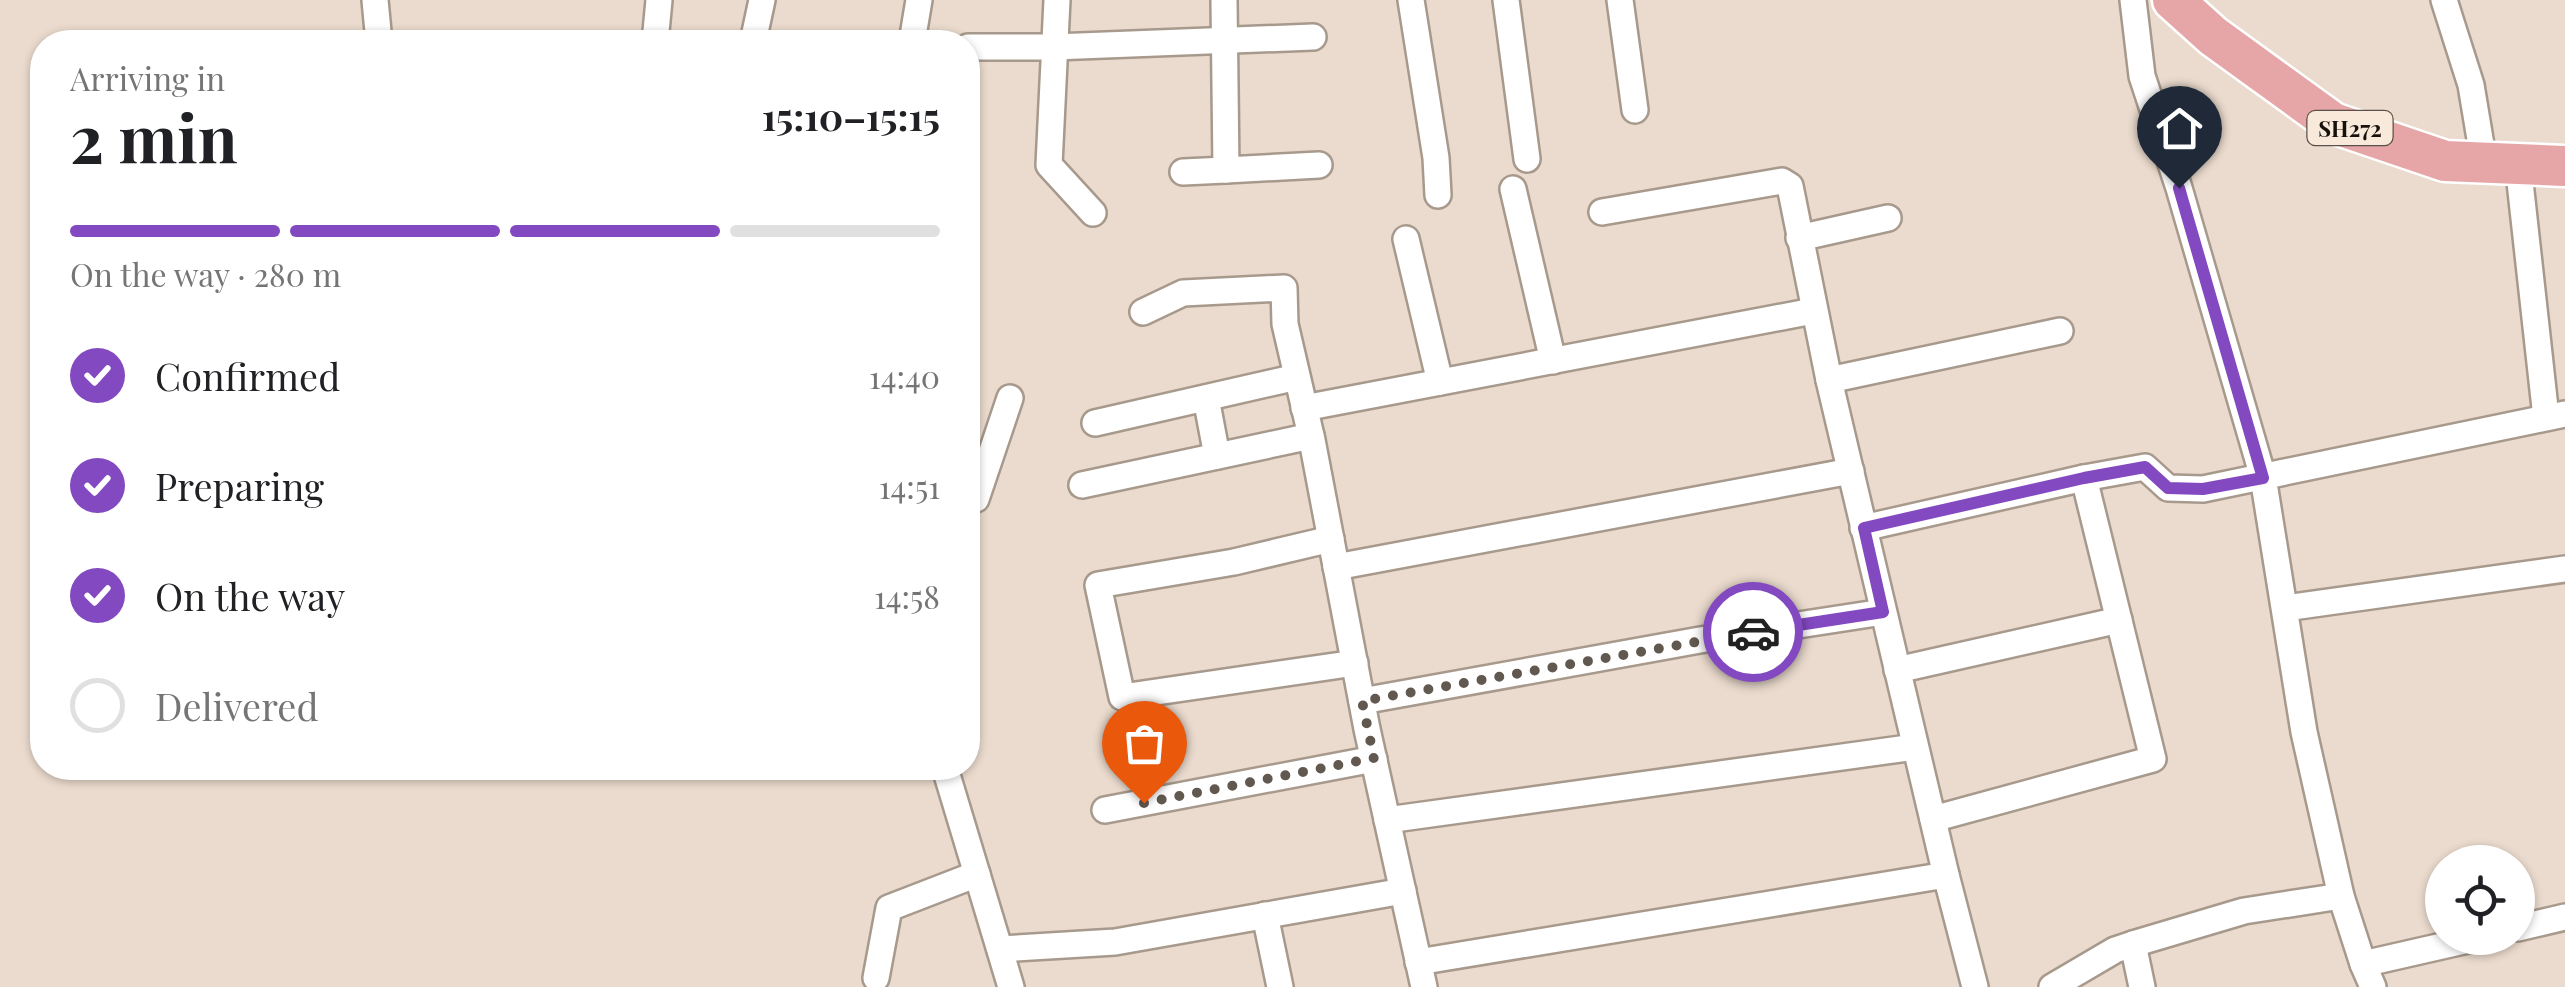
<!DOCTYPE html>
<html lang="en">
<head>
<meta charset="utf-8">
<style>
  :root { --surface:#fff; --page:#f6f6f6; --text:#202124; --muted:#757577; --line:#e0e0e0; --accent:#8349c0 }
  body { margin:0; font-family:"Playfair Display",serif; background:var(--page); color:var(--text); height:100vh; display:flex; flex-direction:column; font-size:38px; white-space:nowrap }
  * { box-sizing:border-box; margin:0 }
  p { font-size:32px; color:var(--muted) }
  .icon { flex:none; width:55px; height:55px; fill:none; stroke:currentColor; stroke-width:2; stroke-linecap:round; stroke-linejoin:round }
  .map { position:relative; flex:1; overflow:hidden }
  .drawer { position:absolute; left:30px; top:30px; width:950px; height:750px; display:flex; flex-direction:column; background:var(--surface); border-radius:40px; box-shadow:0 2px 8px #0004 }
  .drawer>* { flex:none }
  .fabs { position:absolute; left:2425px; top:845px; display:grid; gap:20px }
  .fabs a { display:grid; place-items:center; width:110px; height:110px; border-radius:50%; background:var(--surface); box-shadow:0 2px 8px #0004; font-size:50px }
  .pin { position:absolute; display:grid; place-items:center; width:85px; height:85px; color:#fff; margin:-102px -42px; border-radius:50% 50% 50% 0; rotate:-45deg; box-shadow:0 0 10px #0007 }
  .pin .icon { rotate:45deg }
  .courier { position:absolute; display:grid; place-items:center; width:100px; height:100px; margin:-50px; border:8px solid #8349c0; border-radius:50%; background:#fff; color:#222; box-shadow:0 2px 12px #0007 }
  .overview em { font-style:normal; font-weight:700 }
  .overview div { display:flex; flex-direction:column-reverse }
  .overview { display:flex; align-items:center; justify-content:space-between; height:170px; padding:0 40px }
  h1 { font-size:65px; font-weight:700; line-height:75px }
  .bar { display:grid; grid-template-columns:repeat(4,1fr); gap:15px 10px; align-content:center; height:120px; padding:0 40px }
  .bar i { height:12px; border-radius:8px; background:var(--line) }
  .bar .on { background:var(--accent) }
  .bar p { grid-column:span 4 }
  ol { padding:0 40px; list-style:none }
  li { display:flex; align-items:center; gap:30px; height:110px }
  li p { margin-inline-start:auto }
  li .icon { padding:10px; border-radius:50%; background:var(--accent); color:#fff; stroke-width:4 }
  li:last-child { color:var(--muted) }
  li i { width:55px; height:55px; border:5px solid var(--line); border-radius:50% }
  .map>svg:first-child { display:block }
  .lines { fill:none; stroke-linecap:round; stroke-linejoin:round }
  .minor-casing { stroke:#a7998c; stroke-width:30 }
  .primary-casing { stroke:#fff; stroke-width:45 }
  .minor { stroke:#fff; stroke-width:25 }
  .primary { stroke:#e6a6a8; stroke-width:40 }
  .done { stroke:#615850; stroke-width:10; stroke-dasharray:0 18 }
  .route { stroke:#8349c0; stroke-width:12 }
  .labels { text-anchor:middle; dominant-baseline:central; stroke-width:8; stroke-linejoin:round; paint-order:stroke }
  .shield { fill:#f9e9db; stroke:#5a524a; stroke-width:2.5 }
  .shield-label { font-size:22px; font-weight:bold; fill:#16110c }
</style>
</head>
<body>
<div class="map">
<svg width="2565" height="987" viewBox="0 0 2565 987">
  <rect width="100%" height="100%" fill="#ebdbce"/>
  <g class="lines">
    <defs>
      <g id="minor">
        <polyline points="375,0 379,42"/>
        <polyline points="1057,0 1049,165 1093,213"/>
        <polyline points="1224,0 1226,170 1319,165"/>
        <polyline points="1411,0 1436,158 1438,195"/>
        <polyline points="1506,0 1527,159"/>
        <polyline points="1620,0 1635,110"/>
        <polyline points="2133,0 2142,76 2179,188 2263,477 2304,732 2341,896 2363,964 2373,987"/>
        <polyline points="2444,0 2471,85 2484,163"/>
        <polyline points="655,42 659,0"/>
        <polyline points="753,42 762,0"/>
        <polyline points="912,42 919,0"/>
        <polyline points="968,47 1054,47 1313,37"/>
        <polyline points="2518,164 2546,417"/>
        <polyline points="1183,172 1226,170"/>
        <polyline points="1513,189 1553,361"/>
        <polyline points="1602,212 1782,181 1790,186 1829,380 1946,875 1975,987"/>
        <polyline points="1799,238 1888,218"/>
        <polyline points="1406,239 1440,382"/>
        <polyline points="1143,312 1183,293 1284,288 1285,324 1312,440 1367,729 1424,987"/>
        <polyline points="1829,380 2060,331"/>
        <polyline points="1206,398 1217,456"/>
        <polyline points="1304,408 1813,311"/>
        <polyline points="1095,423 1297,377"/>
        <polyline points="1082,485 1311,436"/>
        <polyline points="968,502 976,499 1010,398"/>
        <polyline points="1863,528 2084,478"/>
        <polyline points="1331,539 1234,562 1098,585 1122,697 1355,663"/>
        <polyline points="1336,567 1851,471"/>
        <polyline points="2285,608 2565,569"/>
        <polyline points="1897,670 2119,620"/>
        <polyline points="1362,701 1700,640 1883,612"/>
        <polyline points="945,768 1011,987"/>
        <polyline points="1105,810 1374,759"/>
        <polyline points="1933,819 2153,759 2084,478 2145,467 2168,488 2203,489 2565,414"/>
        <polyline points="1387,820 1915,747"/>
        <polyline points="1265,915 1280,987"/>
        <polyline points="2518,928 2565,917"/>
        <polyline points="2133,944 2142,987"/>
        <polyline points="1000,949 1115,942 1403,891"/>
        <polyline points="1418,962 1946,875"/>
        <polyline points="2363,964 2477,938"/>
        <polyline points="876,978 889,908 977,874"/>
        <polyline points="2052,987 2115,950 2133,944 2244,911 2341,896"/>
      </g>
      <polyline id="primary" points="2173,0 2213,36 2333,123 2445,161 2565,166"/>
    </defs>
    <!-- minor casing -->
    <use href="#minor" class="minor-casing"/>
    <!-- primary casing -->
    <use href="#primary" class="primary-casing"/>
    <!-- minor -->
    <use href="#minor" class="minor"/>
    <!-- primary -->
    <use href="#primary" class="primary"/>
  </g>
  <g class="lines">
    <!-- done -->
    <polyline class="done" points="1144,803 1374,758 1362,701 1753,632"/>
    <!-- route -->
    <polyline class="route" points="1753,632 1883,612 1864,528 2084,478 2145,467 2168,488 2203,489 2263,478 2179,188"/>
  </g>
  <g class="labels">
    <!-- shield labels -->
    <rect class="shield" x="2307.5" y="111" width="85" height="34" rx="8"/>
    <g class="shield-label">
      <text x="2350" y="128">SH272</text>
    </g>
  </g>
</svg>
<div class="fabs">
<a><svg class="icon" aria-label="locate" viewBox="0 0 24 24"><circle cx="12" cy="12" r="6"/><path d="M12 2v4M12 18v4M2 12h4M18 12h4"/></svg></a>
</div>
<div class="pin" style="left:1144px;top:803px;background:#ea580c"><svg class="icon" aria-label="bag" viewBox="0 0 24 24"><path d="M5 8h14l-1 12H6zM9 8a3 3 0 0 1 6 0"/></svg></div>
<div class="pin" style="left:2179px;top:188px;background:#1f2937"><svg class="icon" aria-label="home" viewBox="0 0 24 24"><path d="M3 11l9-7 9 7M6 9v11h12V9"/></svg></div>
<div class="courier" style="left:1753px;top:632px"><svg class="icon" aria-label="car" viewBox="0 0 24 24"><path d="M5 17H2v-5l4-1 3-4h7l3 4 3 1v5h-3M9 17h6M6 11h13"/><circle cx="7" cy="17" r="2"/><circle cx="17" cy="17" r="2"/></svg></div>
<section class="drawer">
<div class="overview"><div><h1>2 min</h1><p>Arriving in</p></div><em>15:10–15:15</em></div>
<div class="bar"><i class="on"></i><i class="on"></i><i class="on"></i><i></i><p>On the way · 280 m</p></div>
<ol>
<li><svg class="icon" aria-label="check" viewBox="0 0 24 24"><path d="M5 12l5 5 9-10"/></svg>Confirmed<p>14:40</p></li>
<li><svg class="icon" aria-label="check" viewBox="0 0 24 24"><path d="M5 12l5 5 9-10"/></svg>Preparing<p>14:51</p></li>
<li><svg class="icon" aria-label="check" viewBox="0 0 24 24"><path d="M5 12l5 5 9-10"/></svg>On the way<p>14:58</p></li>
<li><i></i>Delivered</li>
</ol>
</section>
</div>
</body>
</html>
